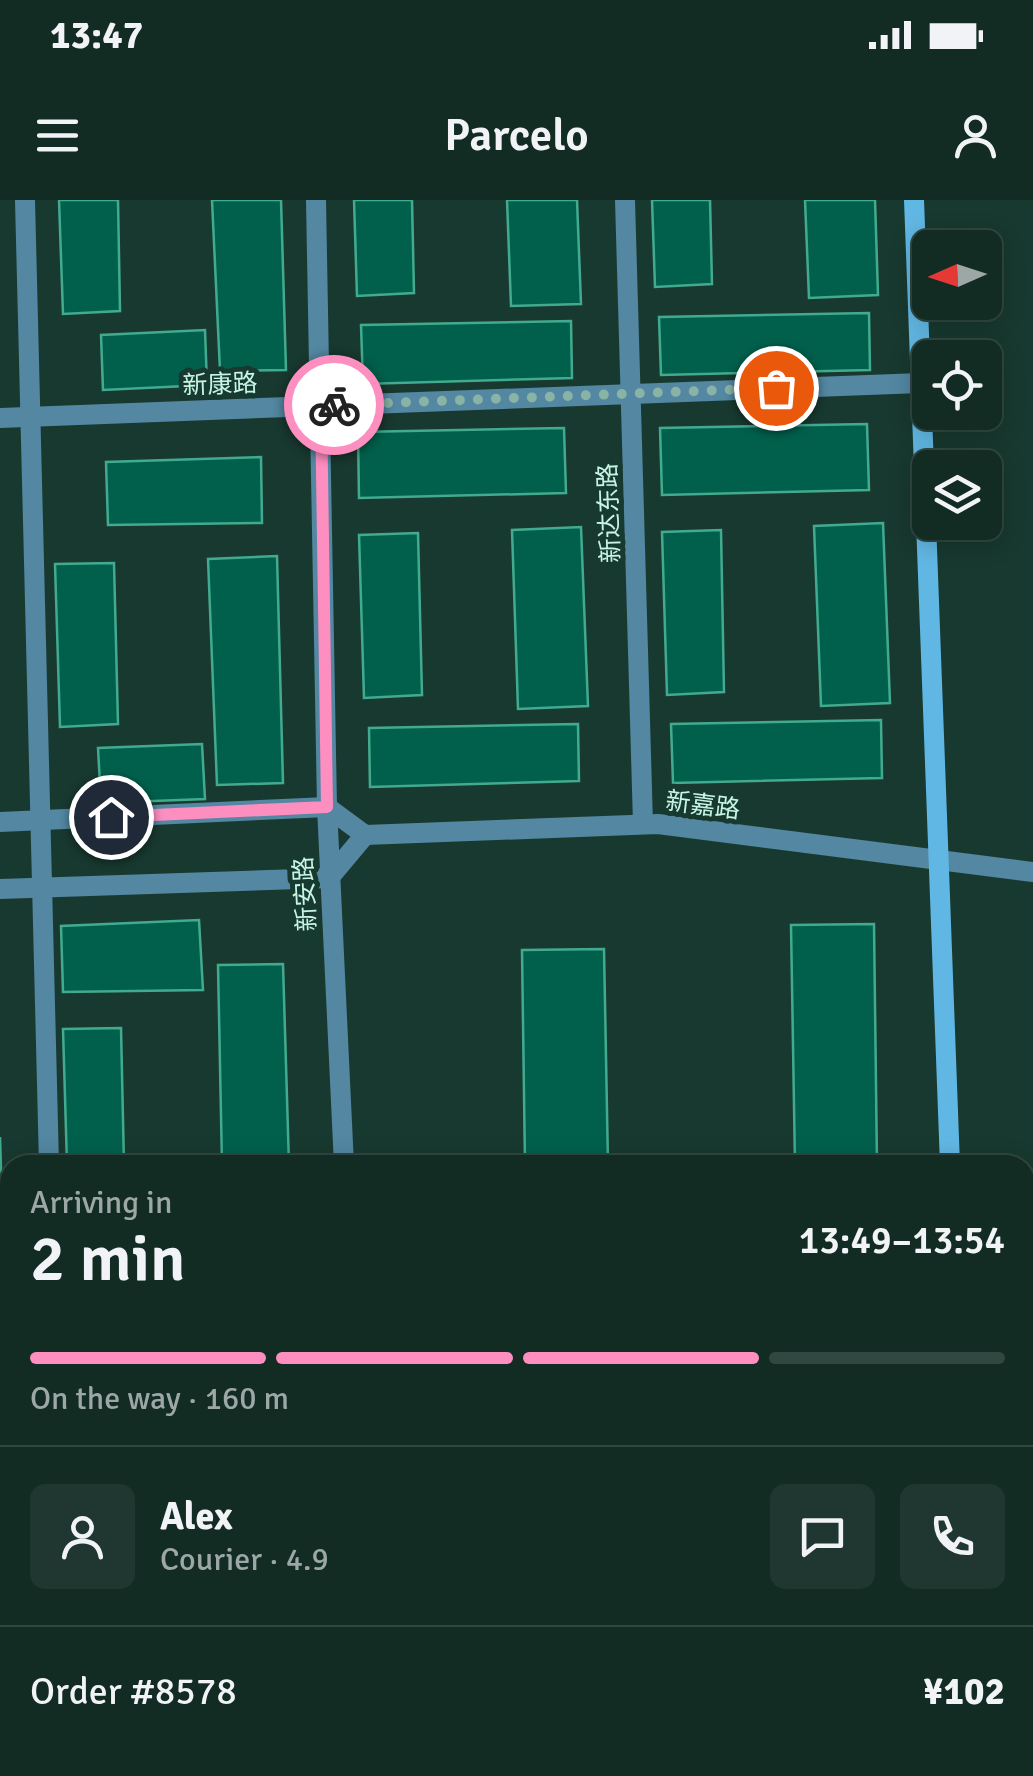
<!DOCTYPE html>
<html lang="en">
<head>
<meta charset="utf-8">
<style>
  :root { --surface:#122b23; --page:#1f3730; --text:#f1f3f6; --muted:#9ca7a6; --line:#314741; --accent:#fd8ec0 }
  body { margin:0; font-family:Signika,"Noto Sans SC",sans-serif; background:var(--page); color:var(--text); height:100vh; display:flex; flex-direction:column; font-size:38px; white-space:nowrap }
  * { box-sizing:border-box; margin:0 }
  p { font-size:32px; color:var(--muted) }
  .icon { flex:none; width:55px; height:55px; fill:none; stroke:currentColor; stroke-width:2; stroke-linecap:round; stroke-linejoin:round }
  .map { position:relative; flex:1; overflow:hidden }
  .sheet { position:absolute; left:0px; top:955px; width:1035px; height:622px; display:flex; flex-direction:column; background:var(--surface); border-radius:30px 30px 0 0; box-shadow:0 5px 25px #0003,0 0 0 2px var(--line) }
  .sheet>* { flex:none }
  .needle { width:65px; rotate:267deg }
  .buttons { position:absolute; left:912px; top:30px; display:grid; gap:20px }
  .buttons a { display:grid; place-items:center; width:90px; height:90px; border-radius:15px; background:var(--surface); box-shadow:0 5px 25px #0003,0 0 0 2px var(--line); font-size:50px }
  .pin { position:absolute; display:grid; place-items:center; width:85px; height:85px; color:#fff; margin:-42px; border:5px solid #fff; border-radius:50%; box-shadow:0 2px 10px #0007 }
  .courier { position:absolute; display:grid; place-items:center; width:100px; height:100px; margin:-50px; border:8px solid #fd8ec0; border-radius:50%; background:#fff; color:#222; box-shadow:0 2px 12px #0007 }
  .overview em { font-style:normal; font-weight:600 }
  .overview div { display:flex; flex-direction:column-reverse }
  .overview { display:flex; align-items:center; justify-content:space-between; height:170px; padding:0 30px }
  h1 { font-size:65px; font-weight:600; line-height:75px }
  .bar { display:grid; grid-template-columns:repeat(4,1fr); gap:15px 10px; align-content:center; height:120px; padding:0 30px }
  .bar i { height:12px; border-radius:8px; background:var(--line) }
  .bar .selected { background:var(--accent) }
  .bar p { grid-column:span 4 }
  .line { display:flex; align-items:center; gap:25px; padding:0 30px; border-top:2px solid var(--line) }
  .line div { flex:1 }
  .round { display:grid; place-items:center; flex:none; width:105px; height:105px; border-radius:15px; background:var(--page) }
  .status { display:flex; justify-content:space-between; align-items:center; height:70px; padding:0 50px; background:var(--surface); direction:ltr }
  .status svg { height:28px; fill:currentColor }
  header { display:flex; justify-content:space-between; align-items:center; height:130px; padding:0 30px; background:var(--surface); font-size:45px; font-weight:600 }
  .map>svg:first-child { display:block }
  .building { fill:#01604c; stroke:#42ab8f; stroke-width:2.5 }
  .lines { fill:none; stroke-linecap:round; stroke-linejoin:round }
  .street { stroke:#5387a2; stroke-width:20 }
  .secondary { stroke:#61b7e3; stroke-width:20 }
  .done { stroke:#89b3a5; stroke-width:10; stroke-dasharray:0 18 }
  .route { stroke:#fd8ec0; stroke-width:12 }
  .labels { text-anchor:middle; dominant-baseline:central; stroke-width:10; stroke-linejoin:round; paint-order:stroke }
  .street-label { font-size:25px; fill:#c6f5e5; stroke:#18392f }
</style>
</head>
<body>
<div class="status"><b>13:47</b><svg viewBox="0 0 49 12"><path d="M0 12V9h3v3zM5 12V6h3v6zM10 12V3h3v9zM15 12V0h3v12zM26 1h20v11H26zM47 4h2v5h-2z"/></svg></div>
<header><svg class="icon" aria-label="menu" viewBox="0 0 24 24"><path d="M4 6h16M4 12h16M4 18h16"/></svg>Parcelo<svg class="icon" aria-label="person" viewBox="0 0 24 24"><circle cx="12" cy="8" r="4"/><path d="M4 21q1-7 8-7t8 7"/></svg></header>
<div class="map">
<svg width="1033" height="1576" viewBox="0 0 1033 1576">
  <rect width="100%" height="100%" fill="#18392f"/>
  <!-- building -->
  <g class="building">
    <polygon points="59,0 118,0 120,111 63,114"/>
    <polygon points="212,0 281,0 286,170 220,171"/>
    <polygon points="354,0 412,0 414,93 357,96"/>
    <polygon points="507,0 577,0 581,104 511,106"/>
    <polygon points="652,0 710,0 712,84 655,87"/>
    <polygon points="805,0 875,0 878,95 809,98"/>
    <polygon points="869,113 870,170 661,175 659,117"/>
    <polygon points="571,121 572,178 363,184 361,125"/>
    <polygon points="205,130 207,185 103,190 101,135"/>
    <polygon points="867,224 869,290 662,295 660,228"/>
    <polygon points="564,228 566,293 359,298 358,232"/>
    <polygon points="261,257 262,323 108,325 106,262"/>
    <polygon points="883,323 890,503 821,506 814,326"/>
    <polygon points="581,327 588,506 518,509 512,330"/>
    <polygon points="721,330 724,492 667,495 662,332"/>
    <polygon points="418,333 422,495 364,498 359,335"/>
    <polygon points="277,356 283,583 217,585 208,359"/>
    <polygon points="114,363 118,524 60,527 55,364"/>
    <polygon points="881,520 882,578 673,583 671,524"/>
    <polygon points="578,524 579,581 370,587 369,528"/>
    <polygon points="202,544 205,599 101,603 98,548"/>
    <polygon points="199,720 203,790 63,792 61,726"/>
    <polygon points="874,724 877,965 795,965 791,725"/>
    <polygon points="604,749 608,965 525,965 522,750"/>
    <polygon points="283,764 289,965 222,965 218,765"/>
    <polygon points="121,828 124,965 67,965 63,829"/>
    <polygon points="0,937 4,1065 0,1065"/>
    <polygon points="0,1174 10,1174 10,1458 0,1459"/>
    <rect x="129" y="1568" width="112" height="8"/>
    <rect x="260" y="1568" width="63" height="8"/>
    <polygon points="384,1568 592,1568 592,1576 385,1576"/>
    <polygon points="699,1568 905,1568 906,1576 699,1576"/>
  </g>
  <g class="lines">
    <!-- street -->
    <g class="street">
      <polyline points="25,0 49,965"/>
      <polyline points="316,0 327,607 344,965"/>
      <polyline points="625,0 643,624"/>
      <polyline points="0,218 921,183"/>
      <polyline points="0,622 327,607 365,635 658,624 1033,672"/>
      <polyline points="0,689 329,678 365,635"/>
      <polyline points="0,1078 10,1078"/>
      <polyline points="1025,1483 1033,1482"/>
      <polyline points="0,1498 10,1498"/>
      <polyline points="66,1568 66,1576"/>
      <polyline points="374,1568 374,1576"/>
      <polyline points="671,1568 671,1576"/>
    </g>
    <!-- secondary -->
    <g class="secondary">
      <polyline points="914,0 950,965"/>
      <polyline points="973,1568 973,1576"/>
    </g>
  </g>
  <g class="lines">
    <!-- done -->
    <polyline class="done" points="334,205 776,188"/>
    <!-- route -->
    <polyline class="route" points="111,617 327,607 321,206 334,205"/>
  </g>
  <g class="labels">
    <!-- street labels -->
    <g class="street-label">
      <text transform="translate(220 184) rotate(-2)">新康路</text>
      <text transform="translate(609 313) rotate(-92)">新达东路</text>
      <text transform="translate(703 605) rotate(7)">新嘉路</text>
      <text transform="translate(305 694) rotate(-93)">新安路</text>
    </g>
  </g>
</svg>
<div class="buttons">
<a><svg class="needle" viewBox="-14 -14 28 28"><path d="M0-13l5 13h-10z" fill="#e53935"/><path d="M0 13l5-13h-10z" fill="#9ca7a6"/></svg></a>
<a><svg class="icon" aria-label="locate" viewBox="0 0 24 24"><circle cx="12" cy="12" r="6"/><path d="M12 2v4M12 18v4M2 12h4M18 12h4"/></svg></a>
<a><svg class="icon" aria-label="layers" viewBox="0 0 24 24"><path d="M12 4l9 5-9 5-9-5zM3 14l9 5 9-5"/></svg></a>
</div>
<div class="pin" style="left:776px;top:188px;background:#ea580c"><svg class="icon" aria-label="bag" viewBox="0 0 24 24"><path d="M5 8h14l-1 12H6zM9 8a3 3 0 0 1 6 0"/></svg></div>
<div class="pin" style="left:111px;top:617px;background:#1f2937"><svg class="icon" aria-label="home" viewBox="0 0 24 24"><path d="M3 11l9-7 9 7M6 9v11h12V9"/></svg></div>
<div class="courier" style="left:334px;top:205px"><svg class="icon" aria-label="bike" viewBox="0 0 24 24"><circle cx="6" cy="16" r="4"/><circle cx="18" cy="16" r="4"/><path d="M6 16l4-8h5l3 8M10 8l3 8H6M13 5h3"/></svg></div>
<section class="sheet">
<div class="overview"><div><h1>2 min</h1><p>Arriving in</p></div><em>13:49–13:54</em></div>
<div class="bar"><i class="selected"></i><i class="selected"></i><i class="selected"></i><i></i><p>On the way · 160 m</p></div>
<div class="line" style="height:180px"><a class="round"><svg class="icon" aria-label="person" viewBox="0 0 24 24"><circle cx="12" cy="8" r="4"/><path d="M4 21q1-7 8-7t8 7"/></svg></a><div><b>Alex</b><p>Courier · 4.9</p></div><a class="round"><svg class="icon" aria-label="chat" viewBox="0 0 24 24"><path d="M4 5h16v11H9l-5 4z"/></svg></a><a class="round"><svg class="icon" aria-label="phone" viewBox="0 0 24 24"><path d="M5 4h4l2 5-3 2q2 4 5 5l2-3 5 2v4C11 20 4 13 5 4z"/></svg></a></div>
<div class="line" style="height:130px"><div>Order #8578</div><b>¥102</b></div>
</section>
</div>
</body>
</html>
